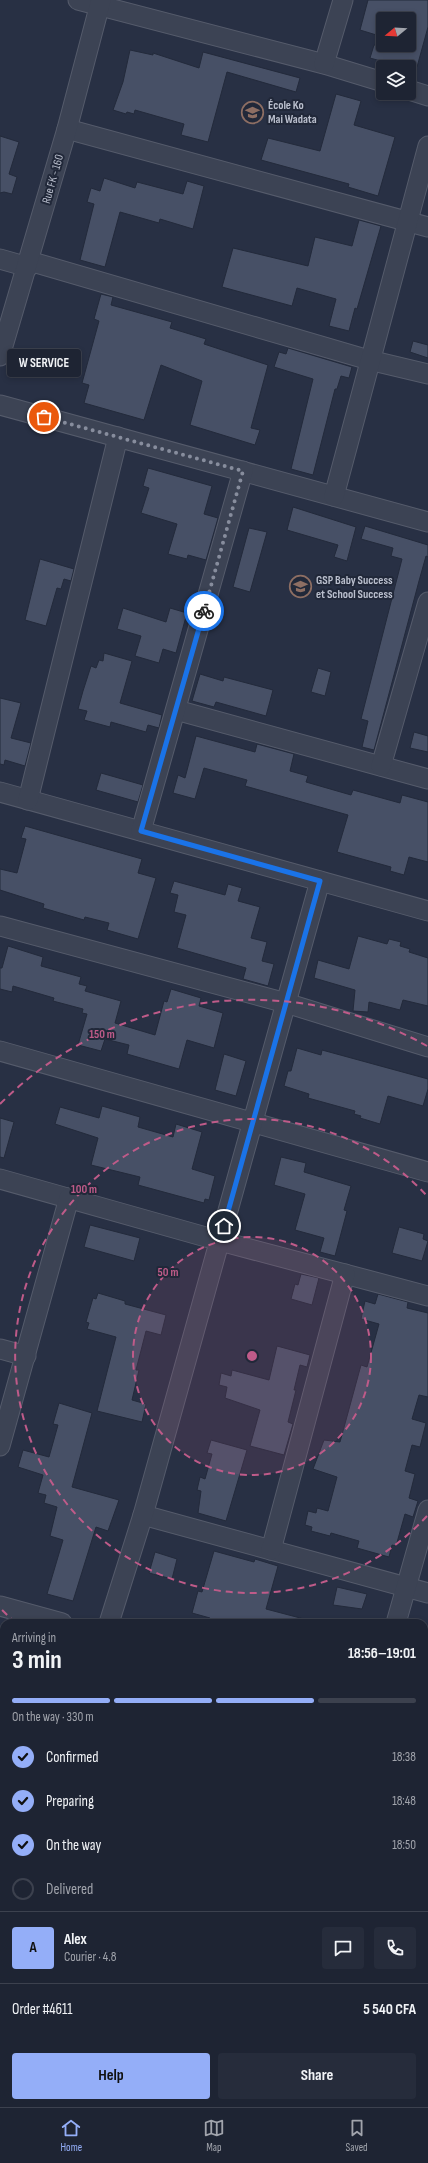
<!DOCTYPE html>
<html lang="en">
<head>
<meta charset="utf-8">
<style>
  :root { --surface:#1e2433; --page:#262c3b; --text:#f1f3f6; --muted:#a1a4ac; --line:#3c414e; --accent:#94aef8 }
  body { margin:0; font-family:"Sofia Sans Condensed",sans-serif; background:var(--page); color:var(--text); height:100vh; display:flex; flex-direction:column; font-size:15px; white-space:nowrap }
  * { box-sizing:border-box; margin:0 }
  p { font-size:13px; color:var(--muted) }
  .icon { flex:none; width:22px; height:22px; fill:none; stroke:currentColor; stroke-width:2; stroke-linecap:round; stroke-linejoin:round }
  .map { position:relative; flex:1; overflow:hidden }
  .side { position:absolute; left:0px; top:1619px; width:428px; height:488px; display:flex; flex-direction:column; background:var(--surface); border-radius:12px 12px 0 0; box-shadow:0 2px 6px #0003,0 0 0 1px var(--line) }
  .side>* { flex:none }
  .needle { width:26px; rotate:252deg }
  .fabs { position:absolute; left:376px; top:12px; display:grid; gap:8px }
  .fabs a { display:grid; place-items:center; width:40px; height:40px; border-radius:4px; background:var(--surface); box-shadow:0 2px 6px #0003,0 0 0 1px var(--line); font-size:20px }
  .pin { position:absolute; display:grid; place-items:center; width:34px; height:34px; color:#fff; margin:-17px; border:2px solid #fff; border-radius:50%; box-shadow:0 1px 4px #0007 }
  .courier { position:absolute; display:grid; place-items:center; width:40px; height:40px; margin:-20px; border:3px solid #1a73e8; border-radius:50%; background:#fff; color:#222; box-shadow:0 1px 5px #0007 }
  .bubble { position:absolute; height:28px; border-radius:4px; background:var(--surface); box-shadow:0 2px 6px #0003,0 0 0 1px var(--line); font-size:13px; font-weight:700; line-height:28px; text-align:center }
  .head em { font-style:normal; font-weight:700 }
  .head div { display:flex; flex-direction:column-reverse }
  .head { display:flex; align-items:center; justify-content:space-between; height:68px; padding:0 12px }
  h1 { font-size:26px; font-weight:700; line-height:30px }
  .bar { display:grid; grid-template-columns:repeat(4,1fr); gap:6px 4px; align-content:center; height:48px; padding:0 12px }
  .bar i { height:5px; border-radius:3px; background:var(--line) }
  .bar .active { background:var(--accent) }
  .bar p { grid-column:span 4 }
  .line { display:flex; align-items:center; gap:10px; padding:0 12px; border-top:1px solid var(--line) }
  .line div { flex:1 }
  .round { display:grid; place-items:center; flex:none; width:42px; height:42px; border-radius:4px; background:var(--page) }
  ol { padding:0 12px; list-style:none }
  li { display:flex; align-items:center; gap:12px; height:44px }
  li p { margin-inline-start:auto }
  li .icon { padding:4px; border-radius:50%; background:var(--accent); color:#111; stroke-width:4 }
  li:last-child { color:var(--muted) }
  li i { width:22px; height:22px; border:2px solid var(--line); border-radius:50% }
  .primary-button { display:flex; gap:8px; margin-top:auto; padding:8px 12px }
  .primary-button a { flex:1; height:46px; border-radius:4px; background:var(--accent); color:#111; font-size:16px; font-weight:700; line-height:46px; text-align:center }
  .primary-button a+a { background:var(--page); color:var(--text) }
  .tab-bar { display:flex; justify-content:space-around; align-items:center; height:56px; border-top:1px solid var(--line); background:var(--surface); font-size:11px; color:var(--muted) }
  .tab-bar a { display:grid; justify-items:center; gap:2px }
  .tab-bar .active { color:var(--accent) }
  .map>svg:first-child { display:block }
  .building { fill:#475066; stroke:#232a3b }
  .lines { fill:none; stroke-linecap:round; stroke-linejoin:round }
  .minor-casing { stroke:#555b6b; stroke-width:21 }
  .minor { stroke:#3c4354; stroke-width:19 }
  .done { stroke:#878d9d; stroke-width:4; stroke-dasharray:0 7.2 }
  .route { stroke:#1a73e8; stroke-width:5 }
  .ring { fill:none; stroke:#bf5b89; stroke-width:2; stroke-dasharray:7 5 }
  .labels { text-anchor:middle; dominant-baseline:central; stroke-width:4; stroke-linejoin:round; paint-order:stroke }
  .poi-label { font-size:12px; font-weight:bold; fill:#babfcd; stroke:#212839; text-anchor:start }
  .street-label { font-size:12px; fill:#babfcd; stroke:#212839 }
  .centre { fill:#bf5b89; stroke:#212839; stroke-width:2 }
  .ring-label { font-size:12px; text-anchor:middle; font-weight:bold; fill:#bf5b89; stroke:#212839; stroke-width:4; stroke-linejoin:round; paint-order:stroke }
</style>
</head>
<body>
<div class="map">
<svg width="428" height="2107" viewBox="0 0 428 2107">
  <rect width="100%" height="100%" fill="#283044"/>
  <!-- building -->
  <g class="building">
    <polygon points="368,0 428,0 428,27 417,67 394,67 395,65 370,58 374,45 409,45 409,19 383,19 383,37 360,30"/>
    <polygon points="130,50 153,55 153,53 199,68 203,52 300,78 296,92 227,72 208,142 181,135 184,124 135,110 134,114 127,112 126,114 113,110 123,82"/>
    <polygon points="336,94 361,101 354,125 395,137 378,196 348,187 349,184 261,160 268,138 320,151"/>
    <polygon points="0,136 19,142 9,174 17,177 12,194 4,192 0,193"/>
    <polygon points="104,178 135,188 137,182 183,194 187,181 204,186 193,229 160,219 159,223 120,212 105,267 80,260 94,204 87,202 91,188 100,191"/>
    <polygon points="359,220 381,226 357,309 355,308 349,331 329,326 336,299 297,288 292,306 222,287 233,248 308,266 315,237 352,246"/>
    <polygon points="101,294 113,297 111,305 172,322 170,328 206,339 204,344 268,365 251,428 260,430 255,445 190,425 202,381 161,365 144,420 84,403 89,385 82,383 99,321 94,319"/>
    <polygon points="413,341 428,345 428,358 410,352"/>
    <polygon points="288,348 352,367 349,378 341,376 337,389 335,389 313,475 291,469 313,379 274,367 279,352 286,354"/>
    <polygon points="148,468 212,486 204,514 218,518 206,560 188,555 187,559 168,554 177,524 141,513 149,488 143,486"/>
    <polygon points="293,507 356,527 347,561 334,557 338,545 287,530"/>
    <polygon points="365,526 428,545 428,557 426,556 419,581 374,750 362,747 368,721 361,719 402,559 391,556 393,548 361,539"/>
    <polygon points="249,528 267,532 250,592 233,587"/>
    <polygon points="40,559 74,569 71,581 64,579 61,589 57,588 46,626 25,620"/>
    <polygon points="123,608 166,622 170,608 187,613 176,653 163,649 159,663 135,656 141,636 117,629"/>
    <polygon points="104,653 132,661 120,703 162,715 159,728 148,725 146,732 111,722 110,727 84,720 87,711 78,709 83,691 91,666 96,668 99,660 103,661"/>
    <polygon points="318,668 331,672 325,696 311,692"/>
    <polygon points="200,674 223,681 224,677 273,690 266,716 216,702 214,707 192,701"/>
    <polygon points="0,698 21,703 11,738 31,743 25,766 5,760 4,765 0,764"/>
    <polygon points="414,732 428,736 428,752 410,748"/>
    <polygon points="196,736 255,752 257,744 294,754 290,771 308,776 306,782 351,795 353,790 400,803 402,795 428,802 428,862 409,857 404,875 390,871 391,867 337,852 348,815 245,786 247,780 204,768 195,799 173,793 178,775 185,778"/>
    <polygon points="101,773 143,785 138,802 96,790"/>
    <polygon points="25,826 142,859 138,873 156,878 138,939 107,930 109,923 85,917 84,920 43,908 44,904 0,890 0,869 17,873 26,839 21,838"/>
    <polygon points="174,881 225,895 228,884 242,888 238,901 260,907 251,938 267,942 262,961 274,964 268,986 243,979 246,968 177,948 186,915 174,912 178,895 170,893"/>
    <polygon points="358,936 387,944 389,939 401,942 400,946 410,949 409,952 428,958 428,1006 403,1000 400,1010 369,1002 368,1012 353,1011 355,990 314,978 318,960 349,969"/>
    <polygon points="8,946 43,957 41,966 81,977 79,984 87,986 85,991 121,1001 115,1023 155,1035 164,1001 167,1002 171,989 201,998 199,1006 223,1013 214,1048 187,1040 179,1069 127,1054 129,1045 105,1039 101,1051 78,1045 87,1014 82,1013 83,1009 53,1001 54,998 13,986 12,992 0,989 0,968 2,968"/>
    <polygon points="297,1048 321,1055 322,1050 428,1079 428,1089 423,1106 388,1096 380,1124 360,1118 361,1116 354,1114 355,1111 308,1098 309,1094 284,1086 288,1071 291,1071"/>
    <polygon points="224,1054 246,1061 236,1096 215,1090"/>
    <polygon points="102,1106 140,1117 138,1127 173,1137 176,1124 202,1132 192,1169 215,1176 209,1200 205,1199 204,1203 138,1185 140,1177 91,1165 98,1138 55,1124 60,1107 99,1118"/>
    <polygon points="0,1118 14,1122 4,1158 0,1157"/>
    <polygon points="281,1157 306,1163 304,1172 351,1186 344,1210 347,1211 335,1256 320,1252 324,1238 295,1230 305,1194 274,1185"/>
    <polygon points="90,1225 140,1238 134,1261 84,1247"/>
    <polygon points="399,1227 424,1234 423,1239 428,1241 422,1261 392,1253"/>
    <polygon points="301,1274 319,1278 312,1305 291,1299 295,1284 298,1285"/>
    <polygon points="98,1293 125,1301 125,1304 166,1315 161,1335 146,1331 136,1370 139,1370 132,1400 146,1404 142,1422 97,1411 116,1337 87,1329 89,1323 86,1322 93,1298 96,1299"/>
    <polygon points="378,1294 408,1302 407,1308 428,1313 428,1397 419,1395 412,1419 426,1423 420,1447 412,1445 405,1471 415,1474 409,1498 418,1501 413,1517 405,1514 396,1546 392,1545 389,1557 357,1548 359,1541 331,1533 330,1536 311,1531 312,1527 305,1525 308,1511 316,1513 317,1508 328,1511 337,1477 313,1469 324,1440 340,1442 361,1365 367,1367 379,1324 361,1319 365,1301 375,1304"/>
    <polygon points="277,1346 310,1355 307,1367 300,1365 294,1390 296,1390 288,1422 293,1424 284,1455 250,1446 260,1410 225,1398 227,1387 219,1385 221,1373 231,1376 232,1370 269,1380"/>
    <polygon points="59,1403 92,1413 72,1487 119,1500 108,1531 96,1527 73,1601 47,1594 63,1540 50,1536 57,1507 44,1503 46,1495 38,1493 43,1475 18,1467 23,1450 49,1457 58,1425 53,1424"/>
    <polygon points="211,1440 247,1450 226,1521 198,1513 201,1491 197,1490 200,1477 205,1479 212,1454 207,1453"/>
    <polygon points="214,1551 254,1562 255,1559 278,1566 266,1609 304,1619 304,1623 209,1623 210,1618 192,1613 198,1591 202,1592"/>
    <polygon points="155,1552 177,1559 172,1579 149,1573"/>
    <polygon points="337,1587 367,1594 362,1609 333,1605"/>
  </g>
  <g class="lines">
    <defs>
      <g id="minor">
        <polyline points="78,0 324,64 383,82"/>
        <polyline points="324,64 343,0"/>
        <polyline points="409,90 428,96"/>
        <polyline points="67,129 428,227"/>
        <polyline points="0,259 28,267"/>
        <polyline points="29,261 369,360 428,374"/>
        <polyline points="0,356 67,129 101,0"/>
        <polyline points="0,405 428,522"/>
        <polyline points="334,496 428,146"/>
        <polyline points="176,710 428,779"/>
        <polyline points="381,766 428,602"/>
        <polyline points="0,792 428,911"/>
        <polyline points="28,800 118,437"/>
        <polyline points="141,831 243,471"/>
        <polyline points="0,926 286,1003 428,1047"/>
        <polyline points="0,1051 428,1172"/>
        <polyline points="0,1179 220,1241 428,1296"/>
        <polyline points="0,1349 26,1356"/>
        <polyline points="0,1446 69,1198"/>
        <polyline points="143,1515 428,1593"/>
        <polyline points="271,1550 345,1274"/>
        <polyline points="0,1606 62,1623"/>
        <polyline points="109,1623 143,1515 320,881"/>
        <polyline points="396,1623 428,1510"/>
        <polyline points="424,1723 428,1724"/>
        <polyline points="424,1873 428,1874"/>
        <polyline points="0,2015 4,2008"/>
        <polyline points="139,2103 145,2107"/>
        <polyline points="117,2107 120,2103"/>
        <polyline points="301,2107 302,2103"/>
      </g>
    </defs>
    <!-- minor casing -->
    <use href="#minor" class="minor-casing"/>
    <!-- minor -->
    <use href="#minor" class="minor"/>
  </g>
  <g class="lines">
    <!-- done -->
    <polyline class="done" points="44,417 243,471 204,611"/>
    <!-- route -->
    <polyline class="route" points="204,611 141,831 320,881 224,1226"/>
  </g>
  <!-- distance rings -->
  <circle cx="252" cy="1356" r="119" fill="#bf5b89" fill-opacity=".12"/>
  <g class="ring">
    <circle cx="252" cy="1356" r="119"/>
    <path d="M427 1516A237 237 0 1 1 427 1196"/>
    <path d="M16 1623A356 356 0 0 1 0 1608M0 1104A356 356 0 0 1 427 1046"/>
  </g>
  <!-- icons -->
  <defs>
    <symbol id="school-ring" viewBox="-11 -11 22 22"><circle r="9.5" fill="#212839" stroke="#8d6e63" stroke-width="1.5"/><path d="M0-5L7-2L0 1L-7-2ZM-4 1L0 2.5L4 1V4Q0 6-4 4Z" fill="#8d6e63"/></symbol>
  </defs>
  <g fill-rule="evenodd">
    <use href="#school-ring" x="240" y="100" width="25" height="25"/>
    <use href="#school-ring" x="288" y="574" width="25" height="25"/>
  </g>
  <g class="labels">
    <!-- poi labels -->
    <g class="poi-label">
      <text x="268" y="105">École Ko<tspan x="268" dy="14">Mai Wadata</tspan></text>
      <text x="316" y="580">GSP Baby Success<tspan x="316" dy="14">et School Success</tspan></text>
    </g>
    <!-- street labels -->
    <g class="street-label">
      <text transform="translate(53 179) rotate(-74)">Rue FK - 160</text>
    </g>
  </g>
  <circle cx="252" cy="1356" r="6" class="centre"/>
  <g class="ring-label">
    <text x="102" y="1038">150 m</text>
    <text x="84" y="1193">100 m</text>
    <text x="168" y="1276">50 m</text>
  </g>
</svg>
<div class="fabs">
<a><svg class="needle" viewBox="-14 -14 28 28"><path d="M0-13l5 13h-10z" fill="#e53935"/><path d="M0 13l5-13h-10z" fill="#a1a4ac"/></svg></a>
<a><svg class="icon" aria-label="layers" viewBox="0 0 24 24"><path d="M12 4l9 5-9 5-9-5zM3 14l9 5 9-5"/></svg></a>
</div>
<div class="pin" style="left:44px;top:417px;background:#ea580c"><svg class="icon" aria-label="bag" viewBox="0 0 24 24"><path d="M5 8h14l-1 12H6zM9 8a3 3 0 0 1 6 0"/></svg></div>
<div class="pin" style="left:224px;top:1226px;background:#1f2937"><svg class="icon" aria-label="home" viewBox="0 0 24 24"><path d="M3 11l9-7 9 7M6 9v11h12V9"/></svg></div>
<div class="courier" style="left:204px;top:611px"><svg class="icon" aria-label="bike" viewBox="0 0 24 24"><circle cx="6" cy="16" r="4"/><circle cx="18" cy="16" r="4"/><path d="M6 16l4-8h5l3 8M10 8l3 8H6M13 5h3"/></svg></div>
<div class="bubble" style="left:7px;top:349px;width:74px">W SERVICE</div>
<section class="side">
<div class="head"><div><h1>3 min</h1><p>Arriving in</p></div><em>18:56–19:01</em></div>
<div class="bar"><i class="active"></i><i class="active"></i><i class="active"></i><i></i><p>On the way · 330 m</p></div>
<ol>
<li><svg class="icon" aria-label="check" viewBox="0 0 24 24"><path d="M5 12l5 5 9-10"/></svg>Confirmed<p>18:38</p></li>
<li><svg class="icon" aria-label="check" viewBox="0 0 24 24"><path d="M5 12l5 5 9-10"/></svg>Preparing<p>18:48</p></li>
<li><svg class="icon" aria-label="check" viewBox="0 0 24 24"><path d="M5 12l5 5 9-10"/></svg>On the way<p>18:50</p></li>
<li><i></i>Delivered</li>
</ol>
<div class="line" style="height:72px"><b class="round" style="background:var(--accent);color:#111">A</b><div><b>Alex</b><p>Courier · 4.8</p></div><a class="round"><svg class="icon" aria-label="chat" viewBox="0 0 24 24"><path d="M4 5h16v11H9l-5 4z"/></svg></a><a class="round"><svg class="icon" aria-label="phone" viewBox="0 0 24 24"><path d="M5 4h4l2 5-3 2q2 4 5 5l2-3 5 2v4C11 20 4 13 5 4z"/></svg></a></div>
<div class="line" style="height:52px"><div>Order #4611</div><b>5 540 CFA</b></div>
<div class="primary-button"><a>Help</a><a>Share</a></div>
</section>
</div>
<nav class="tab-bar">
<a class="active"><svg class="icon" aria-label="home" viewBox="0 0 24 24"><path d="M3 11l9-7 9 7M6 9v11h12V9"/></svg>Home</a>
<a><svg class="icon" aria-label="map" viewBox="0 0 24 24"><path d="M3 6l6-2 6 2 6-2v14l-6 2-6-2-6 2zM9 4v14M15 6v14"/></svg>Map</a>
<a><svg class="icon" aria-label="saved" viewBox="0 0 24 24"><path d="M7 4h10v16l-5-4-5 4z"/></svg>Saved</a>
</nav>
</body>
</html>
